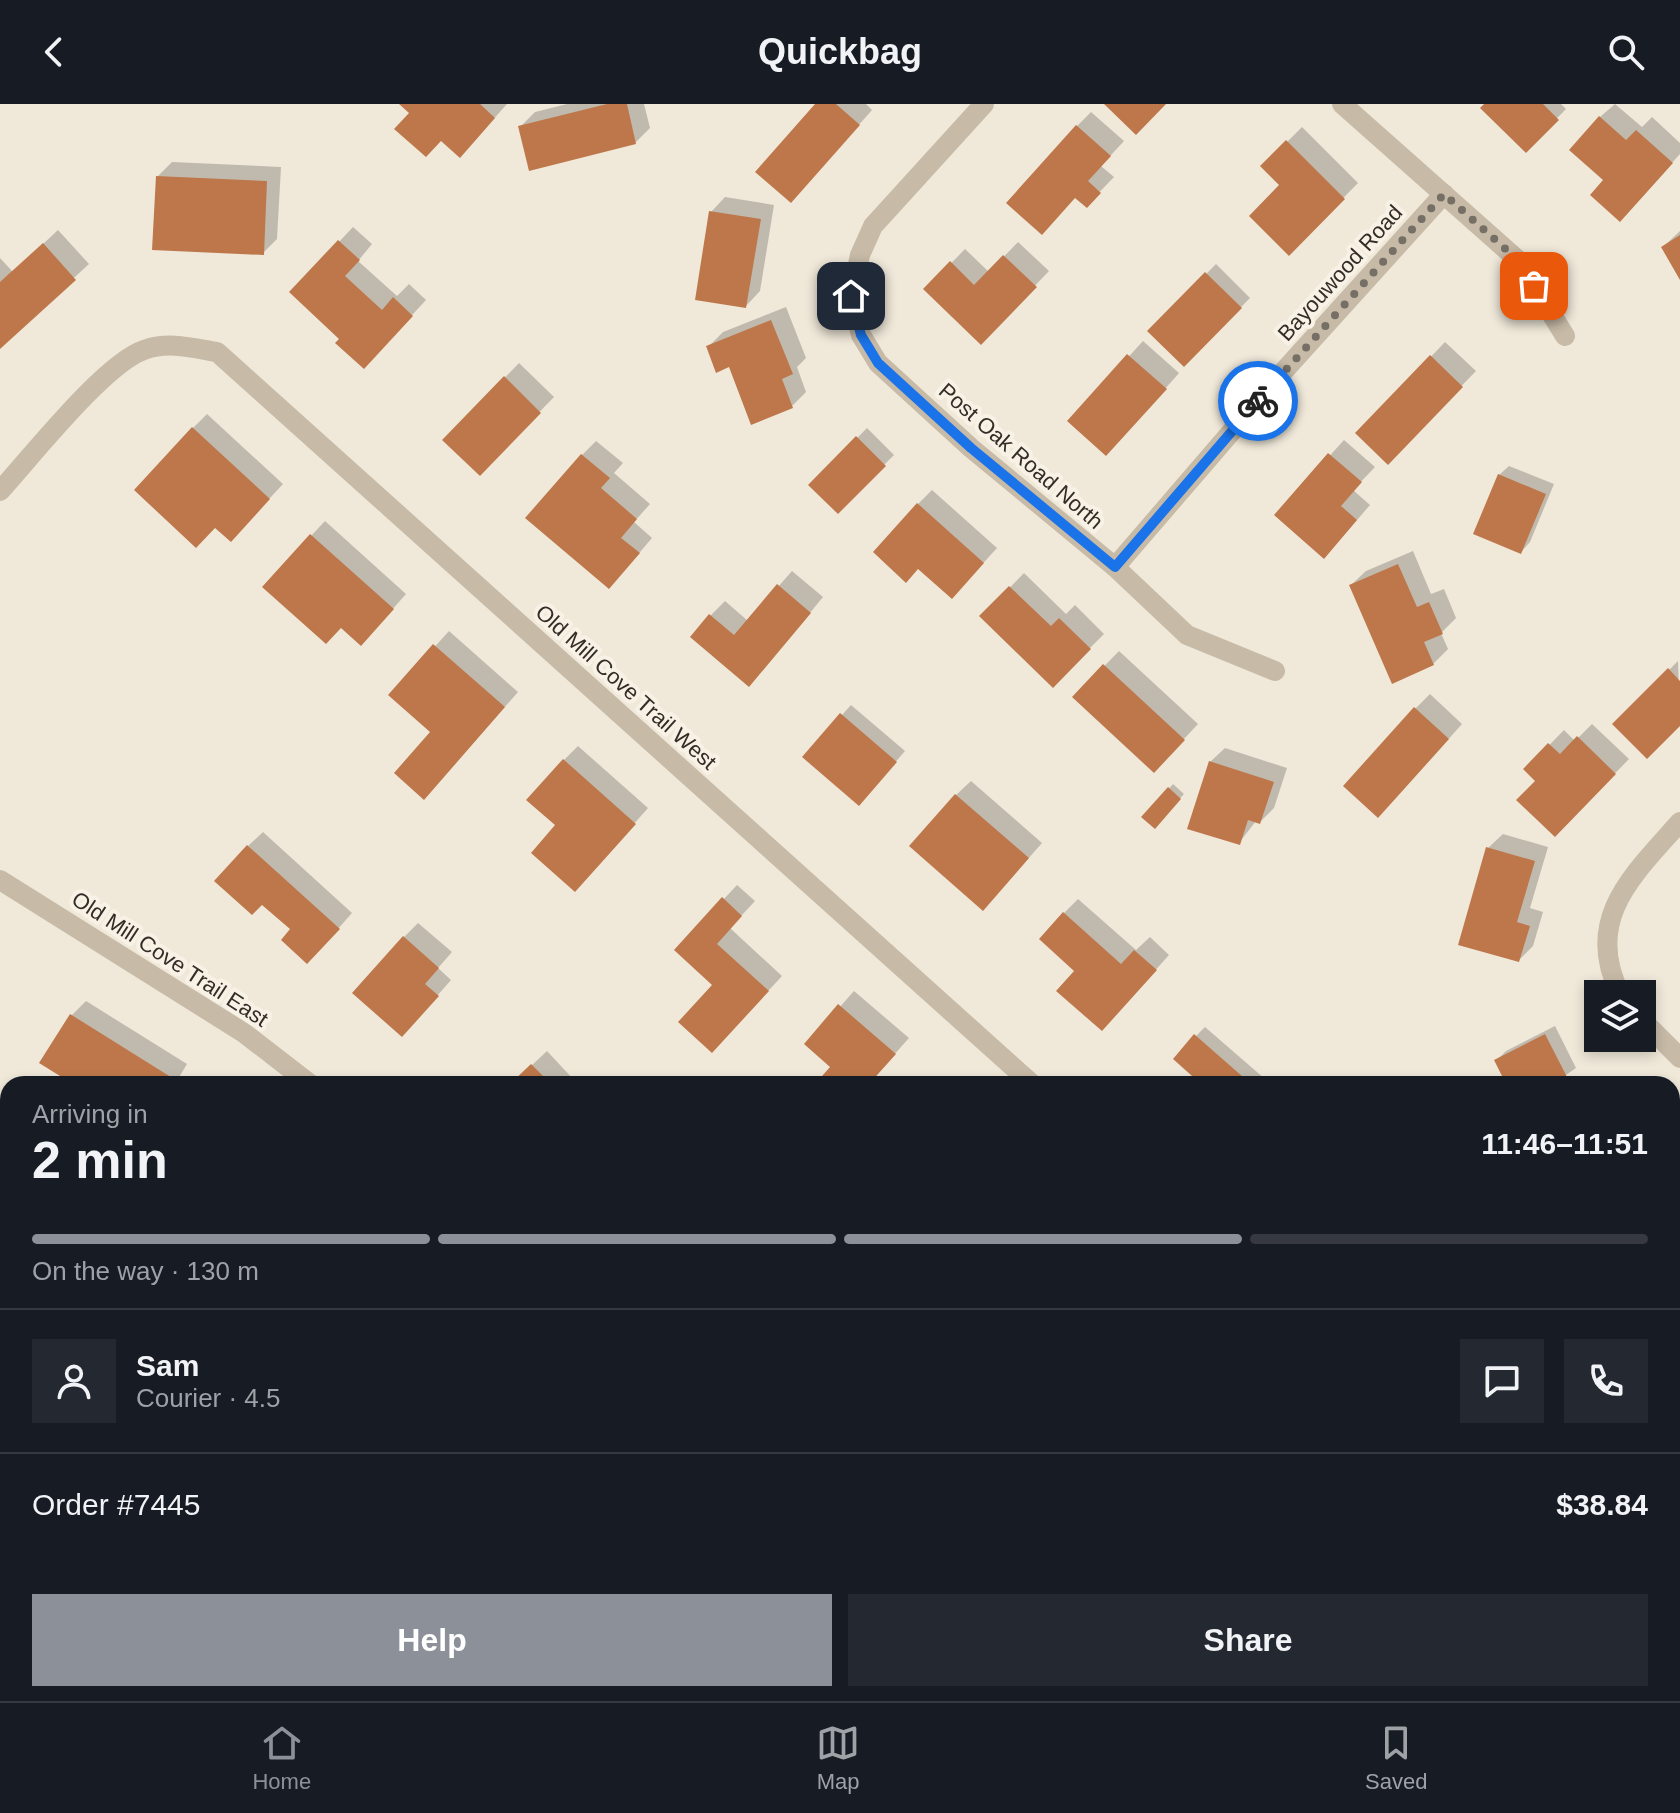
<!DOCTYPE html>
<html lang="en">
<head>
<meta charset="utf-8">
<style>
  :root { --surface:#171b24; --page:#242831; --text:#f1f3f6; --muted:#9ea1a6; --line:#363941; --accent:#8c9099 }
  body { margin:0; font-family:Arial,sans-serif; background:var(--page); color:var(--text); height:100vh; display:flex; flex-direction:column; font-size:30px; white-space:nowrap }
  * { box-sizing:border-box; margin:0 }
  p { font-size:26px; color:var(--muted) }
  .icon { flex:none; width:44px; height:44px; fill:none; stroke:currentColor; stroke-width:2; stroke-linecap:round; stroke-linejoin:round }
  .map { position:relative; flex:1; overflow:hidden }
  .drawer { position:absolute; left:0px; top:972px; width:1680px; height:626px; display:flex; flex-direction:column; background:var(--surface); border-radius:24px 24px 0 0; box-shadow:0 4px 12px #0003 }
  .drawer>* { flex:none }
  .buttons { position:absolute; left:1584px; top:876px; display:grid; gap:16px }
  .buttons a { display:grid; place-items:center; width:72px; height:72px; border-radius:0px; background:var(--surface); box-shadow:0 4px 12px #0003; font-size:40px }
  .pin { position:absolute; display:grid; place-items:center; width:68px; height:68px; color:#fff; margin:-34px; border-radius:16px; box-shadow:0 4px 12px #0006 }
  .courier { position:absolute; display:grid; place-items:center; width:80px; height:80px; margin:-40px; border:6px solid #1a73e8; border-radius:50%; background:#fff; color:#222; box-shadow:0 2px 10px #0007 }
  .summary em { font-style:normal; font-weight:700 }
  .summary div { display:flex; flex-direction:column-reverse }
  .summary { display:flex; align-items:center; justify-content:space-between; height:136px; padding:0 32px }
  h1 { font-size:52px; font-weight:700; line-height:60px }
  .bar { display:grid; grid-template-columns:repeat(4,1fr); gap:12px 8px; align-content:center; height:96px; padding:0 32px }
  .bar i { height:10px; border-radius:6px; background:var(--line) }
  .bar .active { background:var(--accent) }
  .bar p { grid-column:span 4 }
  .line { display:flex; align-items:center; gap:20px; padding:0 32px; border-top:2px solid var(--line) }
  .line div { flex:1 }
  .round { display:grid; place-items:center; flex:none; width:84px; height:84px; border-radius:0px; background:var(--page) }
  .button { display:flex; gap:16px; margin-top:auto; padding:16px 32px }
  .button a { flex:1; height:92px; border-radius:0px; background:var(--accent); color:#fff; font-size:32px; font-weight:700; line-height:92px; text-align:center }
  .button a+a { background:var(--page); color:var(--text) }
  header { display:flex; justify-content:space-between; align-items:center; height:104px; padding:0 32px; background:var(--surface); font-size:36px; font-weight:700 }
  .menu { display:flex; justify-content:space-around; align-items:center; height:112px; border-top:2px solid var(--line); background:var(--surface); font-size:22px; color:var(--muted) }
  .menu a { display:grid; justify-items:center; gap:4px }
  .menu .active { color:var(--accent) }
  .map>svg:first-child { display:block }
  .shadow { fill:#0003 }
  .building { fill:#be774a }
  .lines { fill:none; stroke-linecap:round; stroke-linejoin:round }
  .street { stroke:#c7baa7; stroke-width:20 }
  .done { stroke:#766f66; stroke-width:8; stroke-dasharray:0 14.4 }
  .route { stroke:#1a73e8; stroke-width:10 }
  .labels { text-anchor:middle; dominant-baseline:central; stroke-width:8; stroke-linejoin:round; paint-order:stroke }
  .street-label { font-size:22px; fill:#342d27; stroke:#f8f2e6 }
</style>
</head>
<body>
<header><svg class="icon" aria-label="back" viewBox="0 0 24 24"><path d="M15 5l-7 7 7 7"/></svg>Quickbag<svg class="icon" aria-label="search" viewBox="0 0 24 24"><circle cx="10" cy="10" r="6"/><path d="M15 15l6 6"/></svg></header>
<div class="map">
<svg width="1680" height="1597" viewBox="0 0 1680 1597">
  <rect width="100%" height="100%" fill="#f0e9da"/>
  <!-- shadow -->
  <g class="shadow">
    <polygon points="402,0 507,0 474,37 412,8"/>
    <polygon points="567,0 644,0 650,24 635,39 521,22 535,8"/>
    <polygon points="818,0 866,0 872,6 805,82"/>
    <polygon points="1487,0 1561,0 1566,5 1526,46"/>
    <polygon points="1615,0 1642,23 1652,13 1680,39 1680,50 1634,101 1606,76 1600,13"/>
    <polygon points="1091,8 1124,37 1101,62 1114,73 1087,101 1076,92 1077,22"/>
    <polygon points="1302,23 1358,79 1289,149 1282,81 1263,62"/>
    <polygon points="172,58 281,63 277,135 263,149 158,72"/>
    <polygon points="725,93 774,101 760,187 746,202 711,108"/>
    <polygon points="353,123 372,140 358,157 397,192 409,180 426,196 378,248 342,235 292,188"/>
    <polygon points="58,126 89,160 0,242 0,154 13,168"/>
    <polygon points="1680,127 1680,172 1663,143"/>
    <polygon points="1018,138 1049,167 981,238 926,185 965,145 989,168"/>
    <polygon points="1216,160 1250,194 1184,261 1150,227"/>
    <polygon points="786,203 806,254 797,263 806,288 792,302 709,242 723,228"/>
    <polygon points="1143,237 1179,269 1121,335 1070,317"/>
    <polygon points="1445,238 1476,267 1388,358 1358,329"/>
    <polygon points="519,259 554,293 480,369 445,336"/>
    <polygon points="207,310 283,380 245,421 215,421 193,324"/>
    <polygon points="867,324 894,351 838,407 811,381"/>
    <polygon points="1344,336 1375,363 1353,386 1370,401 1338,438 1276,411"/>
    <polygon points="596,337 623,359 614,369 650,400 634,418 652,434 623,468 582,351"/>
    <polygon points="1509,362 1554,380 1530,438 1521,448 1499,371"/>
    <polygon points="932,386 997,444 966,478 918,400"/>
    <polygon points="325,417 406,490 375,525 311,432"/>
    <polygon points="1413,447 1431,490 1444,485 1456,514 1441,529 1448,545 1433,560 1351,481 1366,467"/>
    <polygon points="792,467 823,493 763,566 710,512 725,497 748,517"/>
    <polygon points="1024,469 1066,510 1075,501 1104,530 1053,581 982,512"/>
    <polygon points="449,527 518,588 438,679 433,628 391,591"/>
    <polygon points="1119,547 1198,620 1168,652 1075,592"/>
    <polygon points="1678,557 1680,620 1615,620"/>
    <polygon points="1430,590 1462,620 1393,697 1415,605"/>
    <polygon points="851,601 905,647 868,690 805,652"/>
    <polygon points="1592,620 1629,655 1555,731 1538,677 1526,665 1564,626 1575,637"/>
    <polygon points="578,642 648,704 589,771 558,721 564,656"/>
    <polygon points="1225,644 1287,664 1274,704 1260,718 1256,717 1239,739 1210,658"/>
    <polygon points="971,677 1042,739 997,790 956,691"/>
    <polygon points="1173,680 1184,690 1155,722 1144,713"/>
    <polygon points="263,728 352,809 322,843 248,742"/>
    <polygon points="1503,730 1548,743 1530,804 1543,808 1533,842 1519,856 1488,744"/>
    <polygon points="737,781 755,797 730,824 782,872 727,932 715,881 677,845"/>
    <polygon points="1078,795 1136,846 1150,833 1169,851 1116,910 1077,867 1064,809"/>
    <polygon points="418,819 452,848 438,864 451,876 416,916 404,833"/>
    <polygon points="854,887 909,934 868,980 817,980 833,962 807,940"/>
    <polygon points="86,897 187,960 175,980 76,980 42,958 72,911"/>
    <polygon points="1555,922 1576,964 1553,980 1509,980 1497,956 1506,947"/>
    <polygon points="1205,923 1265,975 1261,980 1204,980 1196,932"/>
    <polygon points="547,947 574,976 570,980 512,980"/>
    <polygon points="1680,1077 1680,1151 1672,1144 1672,1084"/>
    <polygon points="0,1144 8,1152 8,1247 0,1239"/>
    <polygon points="8,1417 8,1481 0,1490 0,1425"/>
    <polygon points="410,1590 472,1590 474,1592 469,1597 403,1597"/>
    <polygon points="832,1590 934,1590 937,1597 836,1597"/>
    <polygon points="1496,1590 1622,1590 1630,1597 1498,1597"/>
  </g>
  <!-- building -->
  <g class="building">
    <polygon points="399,0 480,0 495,14 460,54 441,37 426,53 394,25 409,9"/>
    <polygon points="607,0 627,0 636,40 529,67 518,22"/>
    <polygon points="815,0 836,0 860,21 791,99 755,68"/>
    <polygon points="1104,0 1166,0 1136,31"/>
    <polygon points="1484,0 1543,0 1559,16 1526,49 1480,4"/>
    <polygon points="1599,12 1626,36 1636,26 1673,59 1620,118 1590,91 1603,76 1569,46"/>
    <polygon points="1076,21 1111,52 1088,77 1101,89 1087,104 1075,94 1042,131 1006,99"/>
    <polygon points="1286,36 1345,95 1289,152 1249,112 1279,81 1260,62"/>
    <polygon points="156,72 267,77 264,151 152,146"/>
    <polygon points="709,107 761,115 746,204 695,196"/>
    <polygon points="1680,131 1680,176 1661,143"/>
    <polygon points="338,136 360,156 345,172 382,206 393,193 413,212 364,265 335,239 339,235 289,188"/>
    <polygon points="43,139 76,176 0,245 0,178"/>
    <polygon points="1003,151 1037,183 981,241 923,185 950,157 974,181"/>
    <polygon points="1205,168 1242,204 1184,263 1147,227"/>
    <polygon points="771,216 793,270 782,275 793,304 751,321 729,263 716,269 706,242"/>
    <polygon points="1127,250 1167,285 1106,352 1067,317"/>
    <polygon points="1430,251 1463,283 1388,361 1355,329"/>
    <polygon points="504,272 541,309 480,372 442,336"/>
    <polygon points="192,323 270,395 231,438 215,424 196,444 134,386"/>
    <polygon points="856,332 886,362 838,410 808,381"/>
    <polygon points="1328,349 1362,378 1341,402 1357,416 1324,455 1274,411"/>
    <polygon points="581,350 610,374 601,384 637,415 621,434 640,449 609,485 525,414"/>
    <polygon points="1498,370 1546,390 1521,450 1473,430"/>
    <polygon points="917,399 984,459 952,495 918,465 906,479 873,448"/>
    <polygon points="310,430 394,505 361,542 341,524 326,540 262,483"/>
    <polygon points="1398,460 1417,503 1429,498 1443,530 1424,538 1434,561 1392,580 1349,481"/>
    <polygon points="777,480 811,509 749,583 690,533 709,510 734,531"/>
    <polygon points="1009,482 1051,522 1059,514 1091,545 1053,584 979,512"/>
    <polygon points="433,540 505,603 424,696 394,669 430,628 388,591"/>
    <polygon points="1103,560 1185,636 1154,669 1072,593"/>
    <polygon points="1668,564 1680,577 1680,622 1647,655 1612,620"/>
    <polygon points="1414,603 1449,635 1378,714 1343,682"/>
    <polygon points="840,609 897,658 859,702 802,653"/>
    <polygon points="1577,632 1616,670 1555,733 1516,696 1535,677 1523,665 1548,639 1560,650"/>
    <polygon points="563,655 636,720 575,788 531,749 555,721 526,696"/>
    <polygon points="1209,657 1274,678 1260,720 1248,716 1240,741 1187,725"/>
    <polygon points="1168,683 1181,695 1155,725 1141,713"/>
    <polygon points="955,690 1029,754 983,807 909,742"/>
    <polygon points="247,741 340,825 307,860 281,836 290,825 262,801 252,811 214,777"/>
    <polygon points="1486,743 1535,757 1517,818 1530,822 1519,858 1458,841"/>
    <polygon points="722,793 742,812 717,840 769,887 712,949 678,918 712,881 674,846"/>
    <polygon points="1063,808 1121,860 1134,846 1157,866 1102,927 1056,887 1074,867 1039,835"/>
    <polygon points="403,832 439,864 425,880 439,892 402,933 352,889"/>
    <polygon points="838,900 896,950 869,980 815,980 830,963 804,940"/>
    <polygon points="70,910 174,975 171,980 73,980 39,959"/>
    <polygon points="1194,930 1251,980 1201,980 1173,955"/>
    <polygon points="1545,930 1568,975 1558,980 1506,980 1494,956"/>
    <polygon points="531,960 551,980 510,980"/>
    <polygon points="1672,1084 1680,1091 1680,1154 1672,1147"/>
    <polygon points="0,1172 8,1179 8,1249 0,1242"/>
    <polygon points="0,1432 8,1439 8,1483 0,1492"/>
    <polygon points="407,1590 443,1590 450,1597 400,1597"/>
    <polygon points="830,1590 913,1590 916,1597 833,1597"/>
    <polygon points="1493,1590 1593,1590 1601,1597 1495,1597 1491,1593"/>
  </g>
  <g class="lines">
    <!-- street -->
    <g class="street">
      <polyline points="984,0 873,122 860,151 851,192 861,231 878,259 971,344 1115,463 1187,531 1275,567"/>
      <polyline points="1342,0 1519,157 1565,232"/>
      <path d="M0,387C31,353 105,259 144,246C168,237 193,244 217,248L1032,980"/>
      <polyline points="1115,463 1282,269 1444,90"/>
      <polyline points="0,776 244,929 310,980"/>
      <path d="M1620,890C1583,815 1633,771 1680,718"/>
      <polyline points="1642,916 1680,954"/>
      <polyline points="0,1356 8,1364"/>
      <polyline points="1672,1548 1680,1555"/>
      <polyline points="731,1590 734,1597"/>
      <polyline points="1230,1590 1230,1597"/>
      <polyline points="7,1597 13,1590"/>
      <polyline points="618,1597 628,1590"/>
    </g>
  </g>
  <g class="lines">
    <!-- done -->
    <polyline class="done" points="1258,297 1444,90 1519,157 1534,182"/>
    <!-- route -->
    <polyline class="route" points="851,192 861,231 878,259 971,344 1115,463 1258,297"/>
  </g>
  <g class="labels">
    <!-- street labels -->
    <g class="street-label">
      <text transform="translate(1340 169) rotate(-48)">Bayouwood Road</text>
      <text transform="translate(1021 352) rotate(41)">Post Oak Road North</text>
      <text transform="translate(626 583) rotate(42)">Old Mill Cove Trail West</text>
      <text transform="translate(170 855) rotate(33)">Old Mill Cove Trail East</text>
    </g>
  </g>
</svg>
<div class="buttons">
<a><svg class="icon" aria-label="layers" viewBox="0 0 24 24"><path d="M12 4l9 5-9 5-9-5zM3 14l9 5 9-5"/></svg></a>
</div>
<div class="pin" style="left:1534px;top:182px;background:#ea580c"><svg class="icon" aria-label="bag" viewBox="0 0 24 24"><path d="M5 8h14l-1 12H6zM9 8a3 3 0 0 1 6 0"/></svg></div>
<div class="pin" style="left:851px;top:192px;background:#1f2937"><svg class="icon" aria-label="home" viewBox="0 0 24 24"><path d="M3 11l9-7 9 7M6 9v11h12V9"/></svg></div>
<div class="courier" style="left:1258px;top:297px"><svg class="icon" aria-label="bike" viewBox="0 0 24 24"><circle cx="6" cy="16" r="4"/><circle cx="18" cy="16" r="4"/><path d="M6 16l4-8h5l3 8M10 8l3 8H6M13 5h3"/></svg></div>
<section class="drawer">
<div class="summary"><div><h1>2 min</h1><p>Arriving in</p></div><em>11:46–11:51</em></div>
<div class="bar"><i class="active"></i><i class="active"></i><i class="active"></i><i></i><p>On the way · 130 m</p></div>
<div class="line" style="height:144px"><a class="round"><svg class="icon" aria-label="person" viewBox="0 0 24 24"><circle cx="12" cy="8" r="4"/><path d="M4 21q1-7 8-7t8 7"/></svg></a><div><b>Sam</b><p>Courier · 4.5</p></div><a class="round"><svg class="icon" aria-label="chat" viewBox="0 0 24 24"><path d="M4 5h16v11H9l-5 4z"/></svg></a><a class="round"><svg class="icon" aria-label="phone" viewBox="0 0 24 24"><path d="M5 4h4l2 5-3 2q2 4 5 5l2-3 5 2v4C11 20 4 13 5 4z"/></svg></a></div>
<div class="line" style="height:104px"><div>Order #7445</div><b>$38.84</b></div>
<div class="button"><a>Help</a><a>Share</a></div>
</section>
</div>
<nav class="menu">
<a class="active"><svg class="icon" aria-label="home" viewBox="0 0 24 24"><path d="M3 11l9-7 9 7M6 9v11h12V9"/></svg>Home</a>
<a><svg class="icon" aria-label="map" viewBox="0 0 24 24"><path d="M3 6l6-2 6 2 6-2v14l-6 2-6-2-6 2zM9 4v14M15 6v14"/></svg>Map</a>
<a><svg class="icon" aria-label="saved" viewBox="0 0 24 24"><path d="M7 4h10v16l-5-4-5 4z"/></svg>Saved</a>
</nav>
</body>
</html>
